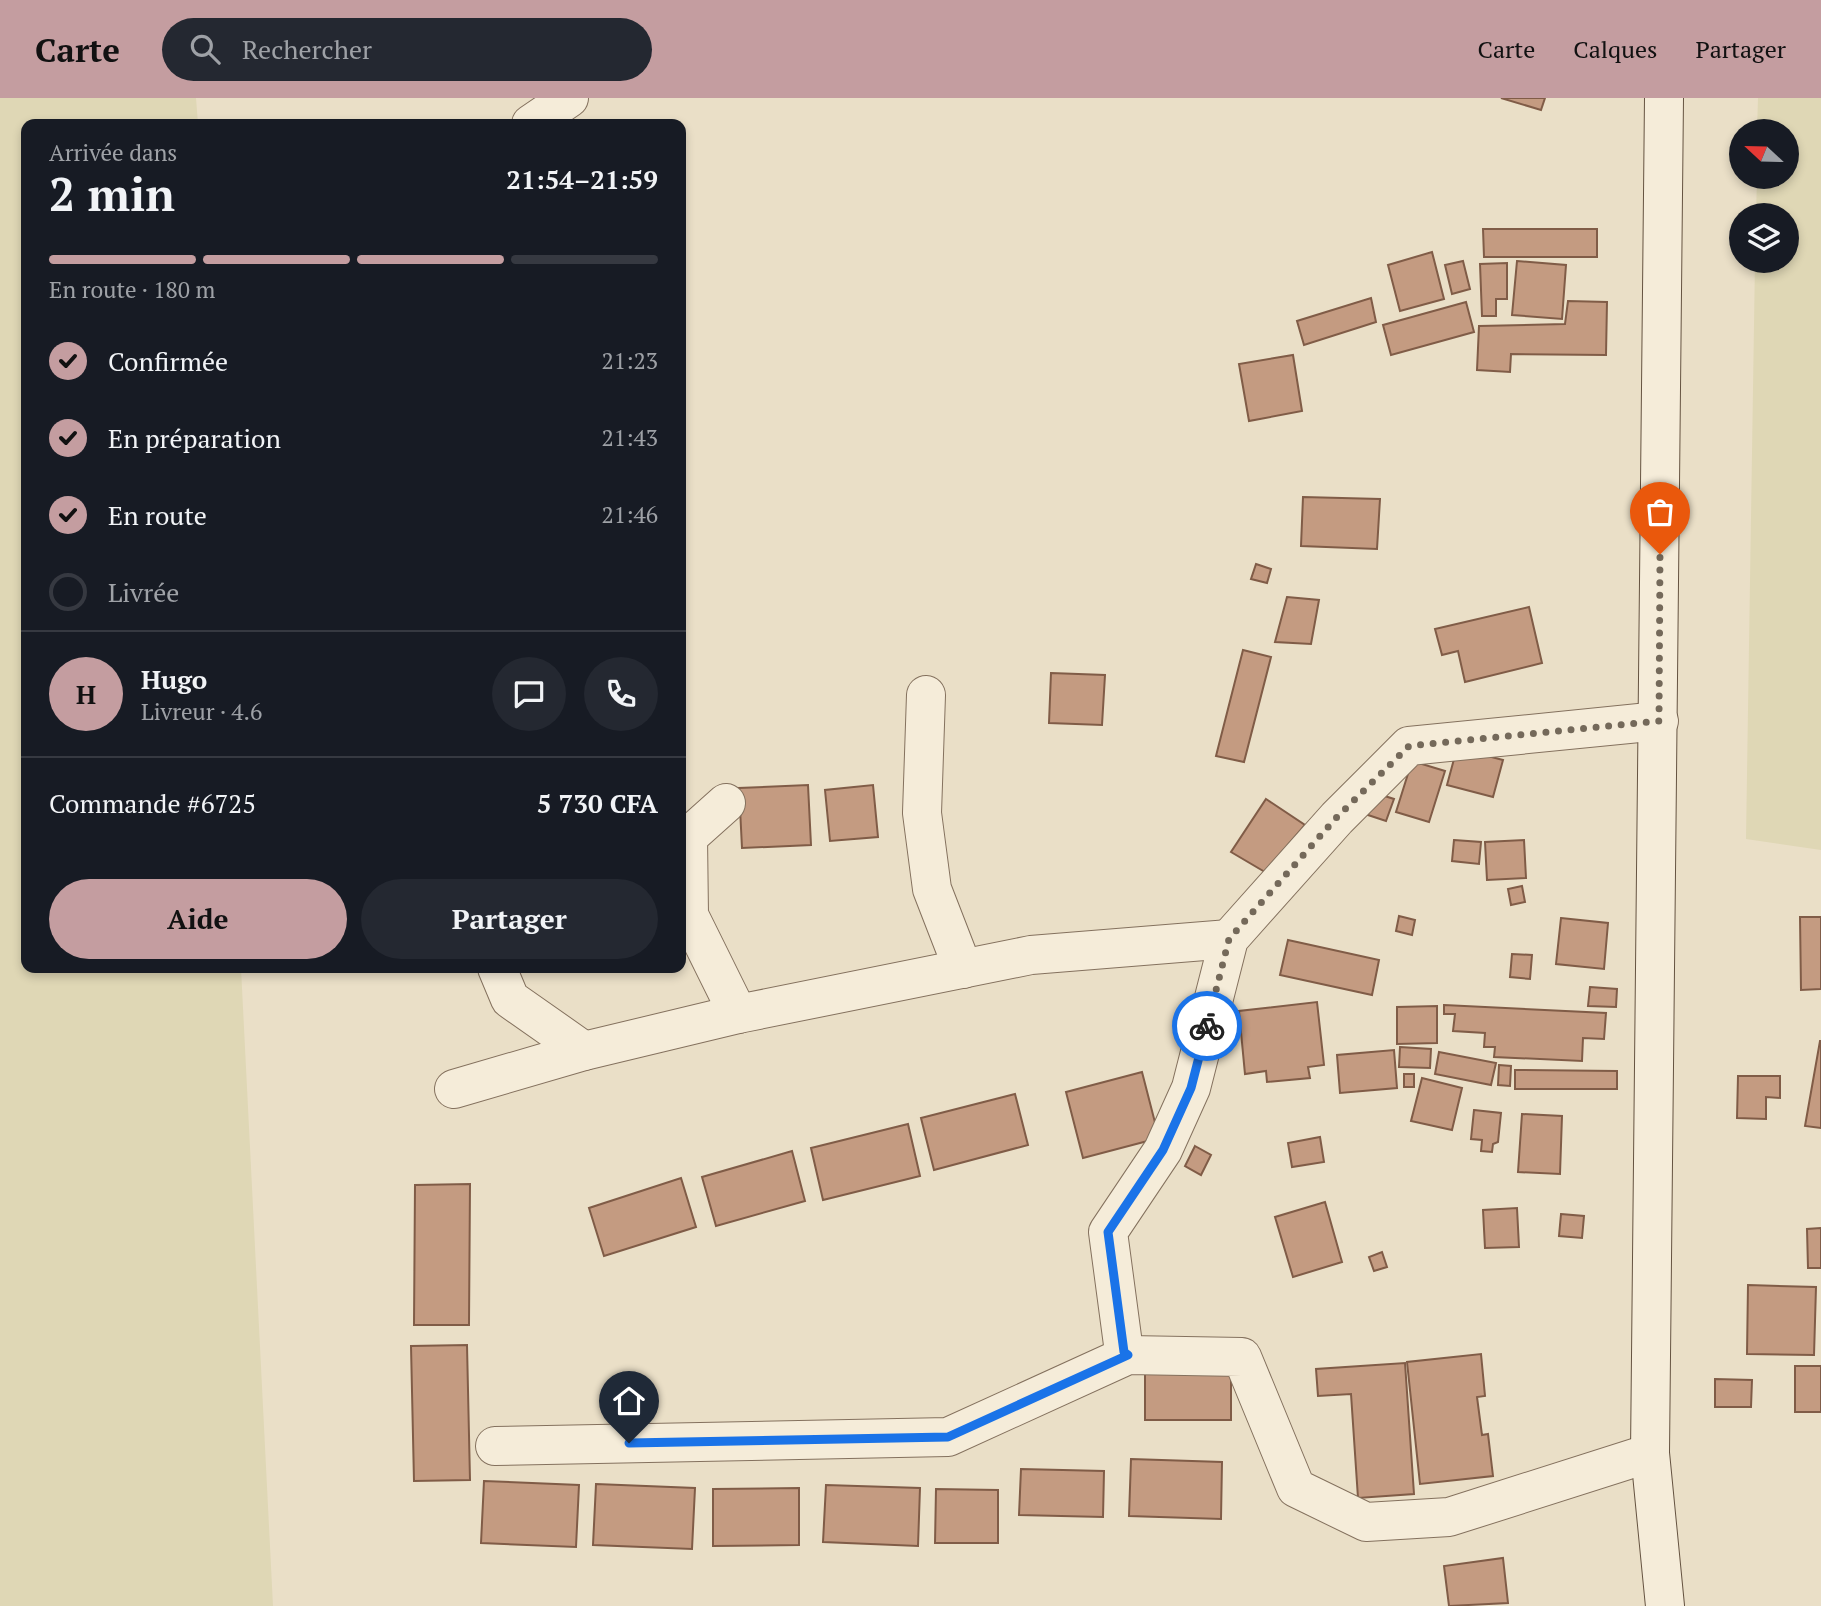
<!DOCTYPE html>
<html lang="fr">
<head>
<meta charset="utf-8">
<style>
  :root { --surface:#171b24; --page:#242831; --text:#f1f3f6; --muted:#9ea1a6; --line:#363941; --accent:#c49da0 }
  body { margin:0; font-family:"PT Serif",serif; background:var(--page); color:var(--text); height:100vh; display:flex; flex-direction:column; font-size:26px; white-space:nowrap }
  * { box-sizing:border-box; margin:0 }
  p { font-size:23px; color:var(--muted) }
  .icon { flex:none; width:38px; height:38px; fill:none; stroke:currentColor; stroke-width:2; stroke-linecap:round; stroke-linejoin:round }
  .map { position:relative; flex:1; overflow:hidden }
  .drawer { position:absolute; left:21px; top:21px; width:665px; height:854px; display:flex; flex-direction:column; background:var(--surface); border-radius:14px; box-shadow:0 4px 10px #0003 }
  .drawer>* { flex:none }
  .needle { width:46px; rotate:292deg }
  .fabs { position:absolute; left:1729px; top:21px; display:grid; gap:14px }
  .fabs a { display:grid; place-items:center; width:70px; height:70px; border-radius:50%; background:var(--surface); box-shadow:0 4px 10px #0003; font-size:35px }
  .pin { position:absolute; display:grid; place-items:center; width:60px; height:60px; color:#fff; margin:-72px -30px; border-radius:50% 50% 50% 0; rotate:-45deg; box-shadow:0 0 7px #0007 }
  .pin .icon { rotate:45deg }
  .courier { position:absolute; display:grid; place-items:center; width:70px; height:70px; margin:-35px; border:5px solid #1a73e8; border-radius:50%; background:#fff; color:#222; box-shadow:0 2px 9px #0007 }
  .summary em { font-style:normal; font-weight:800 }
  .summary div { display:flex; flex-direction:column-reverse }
  .summary { display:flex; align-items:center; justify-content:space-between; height:119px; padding:0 28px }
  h1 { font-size:46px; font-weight:800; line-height:52px }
  .bar { display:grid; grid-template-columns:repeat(4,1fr); gap:10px 7px; align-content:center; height:84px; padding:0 28px }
  .bar i { height:9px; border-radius:5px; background:var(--line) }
  .bar .selected { background:var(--accent) }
  .bar p { grid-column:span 4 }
  .line { display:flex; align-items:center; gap:18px; padding:0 28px; border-top:2px solid var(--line) }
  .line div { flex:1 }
  .round { display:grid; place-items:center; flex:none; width:74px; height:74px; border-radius:37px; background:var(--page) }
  ol { padding:0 28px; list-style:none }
  li { display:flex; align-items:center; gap:21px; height:77px }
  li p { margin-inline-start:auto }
  li .icon { padding:7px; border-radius:50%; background:var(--accent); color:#111; stroke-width:4 }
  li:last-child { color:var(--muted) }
  li i { width:38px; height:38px; border:4px solid var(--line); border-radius:50% }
  .cta { display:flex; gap:14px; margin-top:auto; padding:14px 28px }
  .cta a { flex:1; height:80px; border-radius:42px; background:var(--accent); color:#111; font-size:28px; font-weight:800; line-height:80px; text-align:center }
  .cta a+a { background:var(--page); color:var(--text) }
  header { display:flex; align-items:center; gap:42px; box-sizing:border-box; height:98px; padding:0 35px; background:var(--accent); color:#111 }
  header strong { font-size:33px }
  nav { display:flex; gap:38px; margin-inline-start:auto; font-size:24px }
  .search { width:490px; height:63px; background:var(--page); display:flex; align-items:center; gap:18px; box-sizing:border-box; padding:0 24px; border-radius:38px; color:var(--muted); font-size:26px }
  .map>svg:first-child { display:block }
  .farmland { fill:#dfd7b5 }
  .building { fill:#c49b81; stroke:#805c47; stroke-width:2 }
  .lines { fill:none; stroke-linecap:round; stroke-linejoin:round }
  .street-casing { stroke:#84715e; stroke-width:40 }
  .secondary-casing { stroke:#655341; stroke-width:40 }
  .street { stroke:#f5ecd9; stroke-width:38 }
  .secondary { stroke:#f5ecd9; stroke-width:38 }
  .done { stroke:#74695a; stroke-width:7; stroke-dasharray:0 12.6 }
  .route { stroke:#1a73e8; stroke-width:9 }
</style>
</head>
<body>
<header>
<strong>Carte</strong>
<div class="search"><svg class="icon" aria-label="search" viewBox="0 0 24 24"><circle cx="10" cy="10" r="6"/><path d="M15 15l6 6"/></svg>Rechercher</div>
<nav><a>Carte</a><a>Calques</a><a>Partager</a></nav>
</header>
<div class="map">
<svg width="1821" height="1508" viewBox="0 0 1821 1508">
  <rect width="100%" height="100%" fill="#eadfc7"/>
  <!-- farmland -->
  <g class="farmland">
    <polygon points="0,0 196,0 198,26 26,26 26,870 241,870 273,1508 0,1508"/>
    <polygon points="1758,0 1821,0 1821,752 1746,741 1755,163 1787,163 1787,117 1756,117 1757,79 1787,79 1787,33 1757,33"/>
  </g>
  <!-- building -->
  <g class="building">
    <polygon points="1501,0 1545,0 1541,12"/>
    <polygon points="1483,131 1597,131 1597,159 1484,159"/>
    <polygon points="1432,154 1444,201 1400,213 1388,167"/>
    <polygon points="1463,163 1470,191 1452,196 1445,167"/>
    <polygon points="1517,163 1566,167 1562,221 1512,217"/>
    <polygon points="1507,165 1507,201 1496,201 1496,218 1482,218 1480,166"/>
    <polygon points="1371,200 1376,224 1304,247 1297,223"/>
    <polygon points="1568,203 1607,204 1606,257 1511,256 1510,274 1477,272 1479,228 1565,226"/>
    <polygon points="1466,204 1474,234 1391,257 1383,227"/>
    <polygon points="1293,257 1302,313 1249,323 1239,266"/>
    <polygon points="1303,399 1380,401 1377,451 1301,448"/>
    <polygon points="1256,466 1271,471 1267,485 1251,481"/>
    <polygon points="1287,499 1319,502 1311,546 1275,544"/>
    <polygon points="1529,509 1542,565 1465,584 1458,553 1442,557 1435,531"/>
    <polygon points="1243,552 1271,559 1244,664 1216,658"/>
    <polygon points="1051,575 1105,577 1102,627 1049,625"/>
    <polygon points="1457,650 1503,662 1493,699 1447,687"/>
    <polygon points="1412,663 1445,673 1429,724 1396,714"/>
    <polygon points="808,687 811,747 742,750 739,690"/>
    <polygon points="873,687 878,739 830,743 825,692"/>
    <polygon points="1369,693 1394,701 1386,723 1362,715"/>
    <polygon points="1266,701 1305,727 1265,774 1231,754"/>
    <polygon points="1454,742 1481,744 1479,766 1452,763"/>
    <polygon points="1524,742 1526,780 1487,782 1485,744"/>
    <polygon points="1522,788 1525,804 1511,807 1508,791"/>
    <polygon points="1399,818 1415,822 1412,837 1396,833"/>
    <polygon points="1800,819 1821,819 1821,891 1801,892"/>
    <polygon points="1561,820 1608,825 1604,871 1556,866"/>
    <polygon points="1288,842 1379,862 1372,897 1280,877"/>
    <polygon points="1512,856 1532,857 1530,881 1510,879"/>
    <polygon points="1590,889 1617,891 1616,909 1588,908"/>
    <polygon points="1317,904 1324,967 1308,969 1310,980 1267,984 1266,973 1245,976 1239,913"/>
    <polygon points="1444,907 1606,915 1604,941 1583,940 1582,963 1494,959 1495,949 1484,949 1485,935 1453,933 1455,916 1444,916"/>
    <polygon points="1437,908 1437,945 1397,946 1397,909"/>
    <polygon points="1820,943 1821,943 1821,1030 1805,1028"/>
    <polygon points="1400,949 1431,951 1430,970 1399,969"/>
    <polygon points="1394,952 1397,990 1340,995 1337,957"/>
    <polygon points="1439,954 1496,965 1491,987 1435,976"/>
    <polygon points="1499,967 1511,968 1510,988 1498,987"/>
    <polygon points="1515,972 1617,973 1617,991 1515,991"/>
    <polygon points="1142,974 1159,1040 1083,1060 1066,994"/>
    <rect x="1404" y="976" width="10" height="13"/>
    <polygon points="1738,978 1780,978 1780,1000 1766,999 1766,1021 1737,1020"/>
    <polygon points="1422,980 1462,990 1452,1032 1411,1023"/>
    <polygon points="1015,996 1028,1047 934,1072 921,1020"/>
    <polygon points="1474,1012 1501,1015 1498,1044 1493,1046 1492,1054 1481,1053 1482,1042 1471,1041"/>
    <polygon points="1522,1016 1562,1018 1560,1076 1518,1074"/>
    <polygon points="908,1026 920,1078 823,1102 811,1050"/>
    <polygon points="1320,1039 1324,1064 1292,1069 1288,1045"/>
    <polygon points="1195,1048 1211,1057 1201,1077 1185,1068"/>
    <polygon points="792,1053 805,1103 716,1128 702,1079"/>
    <polygon points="681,1080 696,1129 604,1158 589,1110"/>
    <polygon points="470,1086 469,1227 414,1227 415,1087"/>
    <polygon points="1325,1104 1342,1164 1293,1179 1275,1119"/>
    <polygon points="1517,1110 1519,1149 1485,1150 1483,1112"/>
    <polygon points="1561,1116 1584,1118 1582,1140 1559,1138"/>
    <polygon points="1821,1130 1821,1170 1808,1170 1807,1131"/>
    <polygon points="1382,1154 1387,1169 1374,1173 1369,1159"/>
    <polygon points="1748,1187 1816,1189 1814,1257 1747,1256"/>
    <polygon points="467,1247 470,1382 414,1383 411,1248"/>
    <polygon points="1481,1256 1485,1298 1477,1299 1482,1337 1488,1336 1493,1378 1420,1386 1407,1264"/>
    <polygon points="1405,1265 1414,1396 1358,1400 1351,1296 1318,1298 1316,1271"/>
    <rect x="1145" y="1266" width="86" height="56"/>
    <rect x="1795" y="1268" width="26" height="46"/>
    <polygon points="1715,1281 1752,1282 1751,1309 1715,1309"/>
    <polygon points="1131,1361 1222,1364 1221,1421 1129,1418"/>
    <polygon points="1021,1371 1104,1373 1103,1419 1019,1417"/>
    <polygon points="484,1383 579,1387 576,1449 481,1445"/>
    <polygon points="596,1386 695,1390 692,1451 593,1447"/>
    <polygon points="826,1387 920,1390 918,1448 823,1444"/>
    <polygon points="799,1390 799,1447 713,1448 713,1391"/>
    <polygon points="936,1391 998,1392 998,1445 935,1445"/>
    <polygon points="1503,1460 1508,1505 1449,1508 1444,1468"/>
  </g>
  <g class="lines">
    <defs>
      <g id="street">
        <polyline points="531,26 569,0"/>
        <polyline points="926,597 922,715 932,791 963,871"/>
        <polyline points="726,705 688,739 689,817 738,916"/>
        <polyline points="497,870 510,901 584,953"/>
        <polyline points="454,991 584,953 738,916 1031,857 1229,841"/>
        <polyline points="1128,1257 1124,1254 1108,1134 1163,1052 1191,990 1229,841 1337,720 1409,648 1659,623"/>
        <polyline points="495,1348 948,1339 1128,1257 1242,1259 1296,1390 1366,1424 1449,1419 1650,1355"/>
      </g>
      <polyline id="secondary" points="1664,0 1650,1355 1665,1508"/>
    </defs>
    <!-- street casing -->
    <use href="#street" class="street-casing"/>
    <!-- secondary casing -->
    <use href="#secondary" class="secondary-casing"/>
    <!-- street -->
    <use href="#street" class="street"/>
    <!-- secondary -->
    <use href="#secondary" class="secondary"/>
  </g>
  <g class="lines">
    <!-- done -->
    <polyline class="done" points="1207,928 1229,841 1336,720 1409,648 1659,623 1660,456"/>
    <!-- route -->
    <polyline class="route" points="629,1345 948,1339 1128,1257 1124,1254 1108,1134 1163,1052 1191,990 1207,928"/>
  </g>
</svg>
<div class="fabs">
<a><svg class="needle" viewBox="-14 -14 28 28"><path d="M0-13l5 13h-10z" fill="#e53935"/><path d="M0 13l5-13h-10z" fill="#9ea1a6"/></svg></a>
<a><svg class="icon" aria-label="layers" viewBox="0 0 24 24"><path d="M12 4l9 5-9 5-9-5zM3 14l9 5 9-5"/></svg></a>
</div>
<div class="pin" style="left:1660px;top:456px;background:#ea580c"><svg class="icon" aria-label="bag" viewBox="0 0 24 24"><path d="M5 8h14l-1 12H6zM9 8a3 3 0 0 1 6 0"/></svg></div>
<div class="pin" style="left:629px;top:1345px;background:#1f2937"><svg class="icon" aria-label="home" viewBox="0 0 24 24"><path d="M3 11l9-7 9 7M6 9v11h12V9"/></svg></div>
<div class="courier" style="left:1207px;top:928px"><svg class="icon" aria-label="bike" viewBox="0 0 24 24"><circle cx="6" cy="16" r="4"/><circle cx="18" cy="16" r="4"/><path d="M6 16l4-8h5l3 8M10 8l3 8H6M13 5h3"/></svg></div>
<section class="drawer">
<div class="summary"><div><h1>2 min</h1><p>Arrivée dans</p></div><em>21:54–21:59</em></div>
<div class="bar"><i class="selected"></i><i class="selected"></i><i class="selected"></i><i></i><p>En route · 180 m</p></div>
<ol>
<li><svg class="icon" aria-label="check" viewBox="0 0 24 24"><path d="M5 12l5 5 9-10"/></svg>Confirmée<p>21:23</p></li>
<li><svg class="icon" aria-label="check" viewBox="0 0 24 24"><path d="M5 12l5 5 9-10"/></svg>En préparation<p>21:43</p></li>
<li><svg class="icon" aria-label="check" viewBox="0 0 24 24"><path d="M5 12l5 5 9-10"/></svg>En route<p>21:46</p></li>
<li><i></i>Livrée</li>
</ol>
<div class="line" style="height:126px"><b class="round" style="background:var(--accent);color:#111">H</b><div><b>Hugo</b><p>Livreur · 4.6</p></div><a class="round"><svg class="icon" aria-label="chat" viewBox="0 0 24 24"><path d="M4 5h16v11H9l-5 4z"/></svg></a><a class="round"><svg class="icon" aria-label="phone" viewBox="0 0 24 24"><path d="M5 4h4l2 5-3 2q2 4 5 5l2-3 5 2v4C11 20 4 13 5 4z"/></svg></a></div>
<div class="line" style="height:91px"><div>Commande #6725</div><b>5 730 CFA</b></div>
<div class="cta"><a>Aide</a><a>Partager</a></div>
</section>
</div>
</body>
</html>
